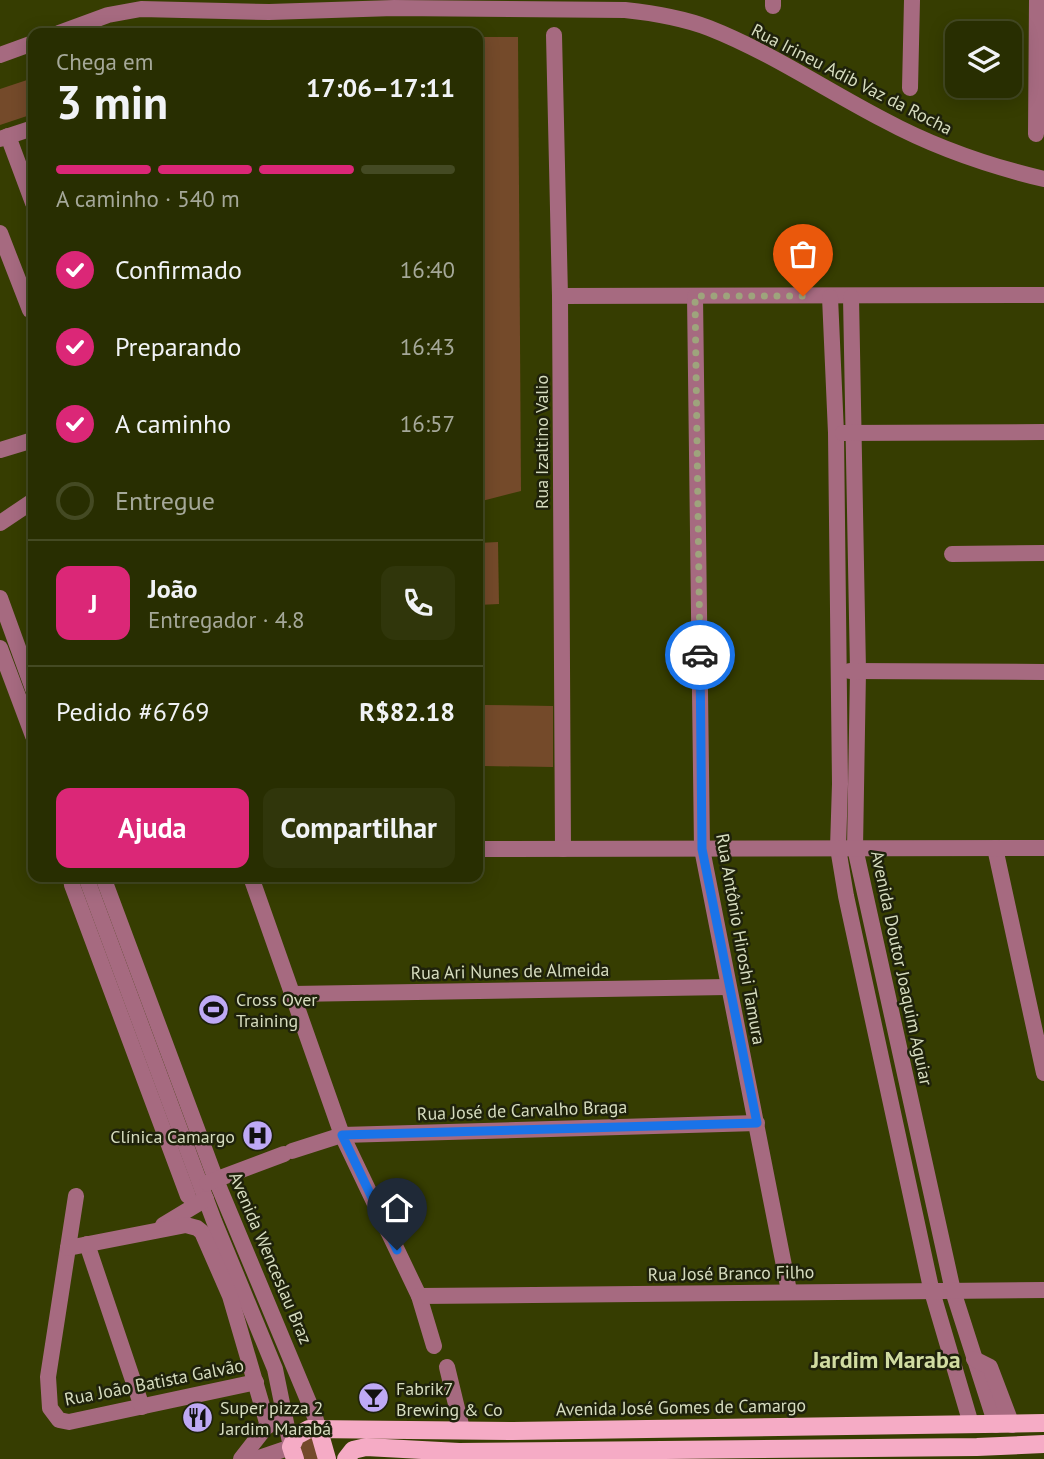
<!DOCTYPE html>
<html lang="pt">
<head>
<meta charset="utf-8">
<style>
  :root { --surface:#282e01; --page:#30360b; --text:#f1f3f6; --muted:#a5a899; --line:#444a23; --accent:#db2777 }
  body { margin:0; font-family:"PT Sans",sans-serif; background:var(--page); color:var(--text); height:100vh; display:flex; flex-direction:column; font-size:26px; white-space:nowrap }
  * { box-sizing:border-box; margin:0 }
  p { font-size:23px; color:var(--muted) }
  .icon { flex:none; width:38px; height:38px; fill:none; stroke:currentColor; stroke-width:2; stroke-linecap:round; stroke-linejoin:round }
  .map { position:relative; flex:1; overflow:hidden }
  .drawer { position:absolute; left:28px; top:28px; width:455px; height:854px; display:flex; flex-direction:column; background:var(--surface); border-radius:14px; box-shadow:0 4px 18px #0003,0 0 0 2px var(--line) }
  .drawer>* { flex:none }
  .buttons { position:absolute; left:945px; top:21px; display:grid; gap:14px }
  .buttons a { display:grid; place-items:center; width:77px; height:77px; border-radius:14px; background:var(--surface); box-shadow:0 4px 18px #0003,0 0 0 2px var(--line); font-size:35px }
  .pin { position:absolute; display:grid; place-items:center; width:60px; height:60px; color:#fff; margin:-72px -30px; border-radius:50% 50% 50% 0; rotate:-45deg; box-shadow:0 0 7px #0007 }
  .pin .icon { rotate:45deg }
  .courier { position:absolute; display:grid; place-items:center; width:70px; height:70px; margin:-35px; border:5px solid #1a73e8; border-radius:50%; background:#fff; color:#222; box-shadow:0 2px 9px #0007 }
  .headline em { font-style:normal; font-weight:700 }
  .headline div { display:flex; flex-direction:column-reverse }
  .headline { display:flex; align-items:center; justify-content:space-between; height:119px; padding:0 28px }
  h1 { font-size:46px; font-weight:700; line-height:52px }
  .bar { display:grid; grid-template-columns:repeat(4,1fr); gap:10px 7px; align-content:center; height:84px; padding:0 28px }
  .bar i { height:9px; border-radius:5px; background:var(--line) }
  .bar .current { background:var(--accent) }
  .bar p { grid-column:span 4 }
  .line { display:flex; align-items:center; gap:18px; padding:0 28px; border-top:2px solid var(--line) }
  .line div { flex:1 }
  .round { display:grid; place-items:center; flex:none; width:74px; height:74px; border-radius:14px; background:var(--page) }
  ol { padding:0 28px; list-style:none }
  li { display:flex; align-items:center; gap:21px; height:77px }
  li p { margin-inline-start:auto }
  li .icon { padding:7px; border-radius:50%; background:var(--accent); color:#fff; stroke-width:4 }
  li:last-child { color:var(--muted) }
  li i { width:38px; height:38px; border:4px solid var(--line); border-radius:50% }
  .cta { display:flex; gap:14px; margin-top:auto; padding:14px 28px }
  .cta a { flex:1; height:80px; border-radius:14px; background:var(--accent); color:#fff; font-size:28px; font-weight:700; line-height:80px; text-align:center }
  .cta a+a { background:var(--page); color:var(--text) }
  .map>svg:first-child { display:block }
  .green { fill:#744a2a }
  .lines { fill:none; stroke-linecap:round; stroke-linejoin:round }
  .minor { stroke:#a66a80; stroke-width:16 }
  .major { stroke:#f5abc5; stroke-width:18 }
  .done { stroke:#9ea47c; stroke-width:7; stroke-dasharray:0 12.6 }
  .route { stroke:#1a73e8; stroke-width:9 }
  .labels { text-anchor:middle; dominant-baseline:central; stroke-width:5; stroke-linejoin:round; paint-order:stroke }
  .street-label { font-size:18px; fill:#d6dcbf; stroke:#1f220b }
  .poi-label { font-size:18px; fill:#d6dcbf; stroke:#1f220b; text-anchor:start }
  .district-label { font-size:24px; font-weight:bold; fill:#d1dca2; stroke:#1f220b }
</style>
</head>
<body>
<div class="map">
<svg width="1044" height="1459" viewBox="0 0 1044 1459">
  <rect width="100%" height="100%" fill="#363d01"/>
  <!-- green -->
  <g class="green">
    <polygon points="478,37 518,37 521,491 478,502"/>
    <polygon points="30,79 33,88 33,114 0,125 0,89"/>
    <polygon points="498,542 499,604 478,605 478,543"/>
    <polygon points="485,705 553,706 553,767 484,766"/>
    <polygon points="307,1438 314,1438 322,1459 301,1459 301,1445"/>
  </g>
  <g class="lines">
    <!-- minor -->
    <g class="minor">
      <polyline points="773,6 773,0"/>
      <path d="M59,33L108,15L141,9L269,12L394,8L625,10C653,13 683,18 709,28C770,52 826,90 884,120C934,147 989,166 1044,179"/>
      <polyline points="554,35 560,296 563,849"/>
      <polyline points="0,55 33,43"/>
      <polyline points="910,88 912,0"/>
      <polyline points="1036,134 1037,0"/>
      <polyline points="8,136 33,203"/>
      <polyline points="0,139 33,128"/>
      <polyline points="0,233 30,310"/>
      <polyline points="560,296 1044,295"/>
      <polyline points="695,296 702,849 789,1291"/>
      <polyline points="830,297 836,433 840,784 838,848 846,896 931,1288 971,1424"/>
      <polyline points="851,297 858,671 855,848 953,1291 996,1425"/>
      <polyline points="843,433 1044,432"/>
      <polyline points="0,450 33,440"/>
      <polyline points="0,523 33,501"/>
      <polyline points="952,554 1044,553"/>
      <polyline points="0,598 33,689"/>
      <polyline points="0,648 33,736"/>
      <polyline points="850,671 1044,672"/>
      <polyline points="995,848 1044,1073"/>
      <polyline points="478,849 1044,848"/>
      <polyline points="71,877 72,885 188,1196"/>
      <polyline points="86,877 214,1221 275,1369 291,1447 256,1459"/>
      <polyline points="103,877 216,1180 315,1417 319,1431"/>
      <polyline points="251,877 342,1135 419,1296 434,1346"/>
      <polyline points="292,994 728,987"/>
      <polyline points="292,1151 342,1135 757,1123"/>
      <polyline points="207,1183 284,1154"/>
      <polyline points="76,1196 48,1377 50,1408 59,1420 69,1422 256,1382"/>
      <polyline points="163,1225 206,1199"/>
      <polyline points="87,1244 142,1407"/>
      <polyline points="68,1248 186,1225 197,1228 202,1232 230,1296 268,1426"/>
      <polyline points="419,1296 1044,1290"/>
      <polyline points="974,1359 990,1367 1012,1425"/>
      <polyline points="447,1367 462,1429"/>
      <polyline points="241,1459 273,1418"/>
    </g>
    <!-- major -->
    <g class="major">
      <polyline points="319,1431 327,1459"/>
      <polyline points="295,1459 291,1447 296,1436 309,1429 513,1431 1044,1423"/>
      <polyline points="346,1459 353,1450 366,1447 459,1452 977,1447 1044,1444"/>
    </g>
  </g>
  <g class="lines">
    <!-- done -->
    <polyline class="done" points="700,655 695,296 803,296"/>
    <!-- route -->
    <polyline class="route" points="397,1250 342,1135 757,1123 702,849 700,655"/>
  </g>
  <!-- icons -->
  <defs>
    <symbol id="stadium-disc" viewBox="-11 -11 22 22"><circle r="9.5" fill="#bea9f5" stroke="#1f220b"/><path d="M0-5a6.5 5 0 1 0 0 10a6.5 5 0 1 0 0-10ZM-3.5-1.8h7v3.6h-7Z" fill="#111"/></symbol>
    <symbol id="hospital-disc" viewBox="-11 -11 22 22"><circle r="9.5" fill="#bea9f5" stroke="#1f220b"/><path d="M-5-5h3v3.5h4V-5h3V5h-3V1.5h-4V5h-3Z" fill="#111"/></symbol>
    <symbol id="bar-disc" viewBox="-11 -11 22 22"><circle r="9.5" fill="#bea9f5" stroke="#1f220b"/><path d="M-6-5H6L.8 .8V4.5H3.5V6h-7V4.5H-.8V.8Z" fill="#111"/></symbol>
    <symbol id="restaurant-disc" viewBox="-11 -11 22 22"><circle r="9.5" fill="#bea9f5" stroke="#1f220b"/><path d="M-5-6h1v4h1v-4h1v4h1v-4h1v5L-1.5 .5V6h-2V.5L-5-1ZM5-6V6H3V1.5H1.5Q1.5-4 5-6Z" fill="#111"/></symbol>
  </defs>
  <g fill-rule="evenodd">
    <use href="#stadium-disc" x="196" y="992" width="35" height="35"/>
    <use href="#hospital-disc" x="240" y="1118" width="35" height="35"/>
    <use href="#bar-disc" x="356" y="1380" width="35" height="35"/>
    <use href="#restaurant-disc" x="180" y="1400" width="35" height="35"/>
  </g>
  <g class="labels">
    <!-- street labels -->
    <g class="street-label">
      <text transform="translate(852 79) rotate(27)">Rua Irineu Adib Vaz da Rocha</text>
      <text transform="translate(541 442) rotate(-90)">Rua Izaltino Valio</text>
      <text transform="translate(741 939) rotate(80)">Rua Antônio Hiroshi Tamura</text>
      <text transform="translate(902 968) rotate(78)">Avenida Doutor Joaquim Aguiar</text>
      <text transform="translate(510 971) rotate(-1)">Rua Ari Nunes de Almeida</text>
      <text transform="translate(522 1110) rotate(-2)">Rua José de Carvalho Braga</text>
      <text transform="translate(271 1258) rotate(67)">Avenida Wenceslau Braz</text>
      <text transform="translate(731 1273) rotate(-1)">Rua José Branco Filho</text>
      <text transform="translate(154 1382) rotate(-11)">Rua João Batista Galvão</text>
      <text transform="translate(681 1407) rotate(-1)">Avenida José Gomes de Camargo</text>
    </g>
    <!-- poi labels -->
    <g class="poi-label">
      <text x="236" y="999">Cross Over<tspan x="236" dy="21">Training</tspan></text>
      <text x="235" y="1136" text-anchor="end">Clínica Camargo</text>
      <text x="396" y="1388">Fabrik7<tspan x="396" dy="21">Brewing &amp; Co</tspan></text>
      <text x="220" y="1407">Super pizza 2<tspan x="220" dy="21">Jardim Marabá</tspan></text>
    </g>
    <!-- district labels -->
    <g class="district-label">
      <text x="886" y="1359">Jardim Maraba</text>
    </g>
  </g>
</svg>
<div class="buttons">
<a><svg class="icon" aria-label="layers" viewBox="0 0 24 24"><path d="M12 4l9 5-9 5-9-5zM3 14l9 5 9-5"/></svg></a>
</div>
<div class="pin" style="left:803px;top:296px;background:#ea580c"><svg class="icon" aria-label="bag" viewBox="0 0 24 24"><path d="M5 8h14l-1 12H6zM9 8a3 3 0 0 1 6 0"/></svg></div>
<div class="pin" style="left:397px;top:1250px;background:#1f2937"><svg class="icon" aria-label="home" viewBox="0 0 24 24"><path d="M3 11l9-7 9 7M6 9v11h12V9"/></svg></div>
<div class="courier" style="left:700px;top:655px"><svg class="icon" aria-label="car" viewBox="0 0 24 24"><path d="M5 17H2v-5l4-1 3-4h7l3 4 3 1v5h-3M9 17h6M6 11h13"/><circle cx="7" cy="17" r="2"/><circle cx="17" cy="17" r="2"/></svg></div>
<section class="drawer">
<div class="headline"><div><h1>3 min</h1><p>Chega em</p></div><em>17:06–17:11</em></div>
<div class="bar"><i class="current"></i><i class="current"></i><i class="current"></i><i></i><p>A caminho · 540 m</p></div>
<ol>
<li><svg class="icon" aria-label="check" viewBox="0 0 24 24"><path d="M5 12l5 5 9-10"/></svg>Confirmado<p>16:40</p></li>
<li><svg class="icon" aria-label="check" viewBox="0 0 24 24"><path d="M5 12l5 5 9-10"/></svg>Preparando<p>16:43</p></li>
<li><svg class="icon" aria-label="check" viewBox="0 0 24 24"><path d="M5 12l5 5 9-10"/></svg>A caminho<p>16:57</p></li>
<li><i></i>Entregue</li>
</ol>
<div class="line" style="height:126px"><b class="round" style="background:var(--accent);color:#fff">J</b><div><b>João</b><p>Entregador · 4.8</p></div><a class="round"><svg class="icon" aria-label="phone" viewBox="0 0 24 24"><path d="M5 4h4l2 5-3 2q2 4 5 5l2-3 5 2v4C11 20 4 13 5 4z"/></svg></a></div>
<div class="line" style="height:91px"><div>Pedido #6769</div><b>R$82.18</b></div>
<div class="cta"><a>Ajuda</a><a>Compartilhar</a></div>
</section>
</div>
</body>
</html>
